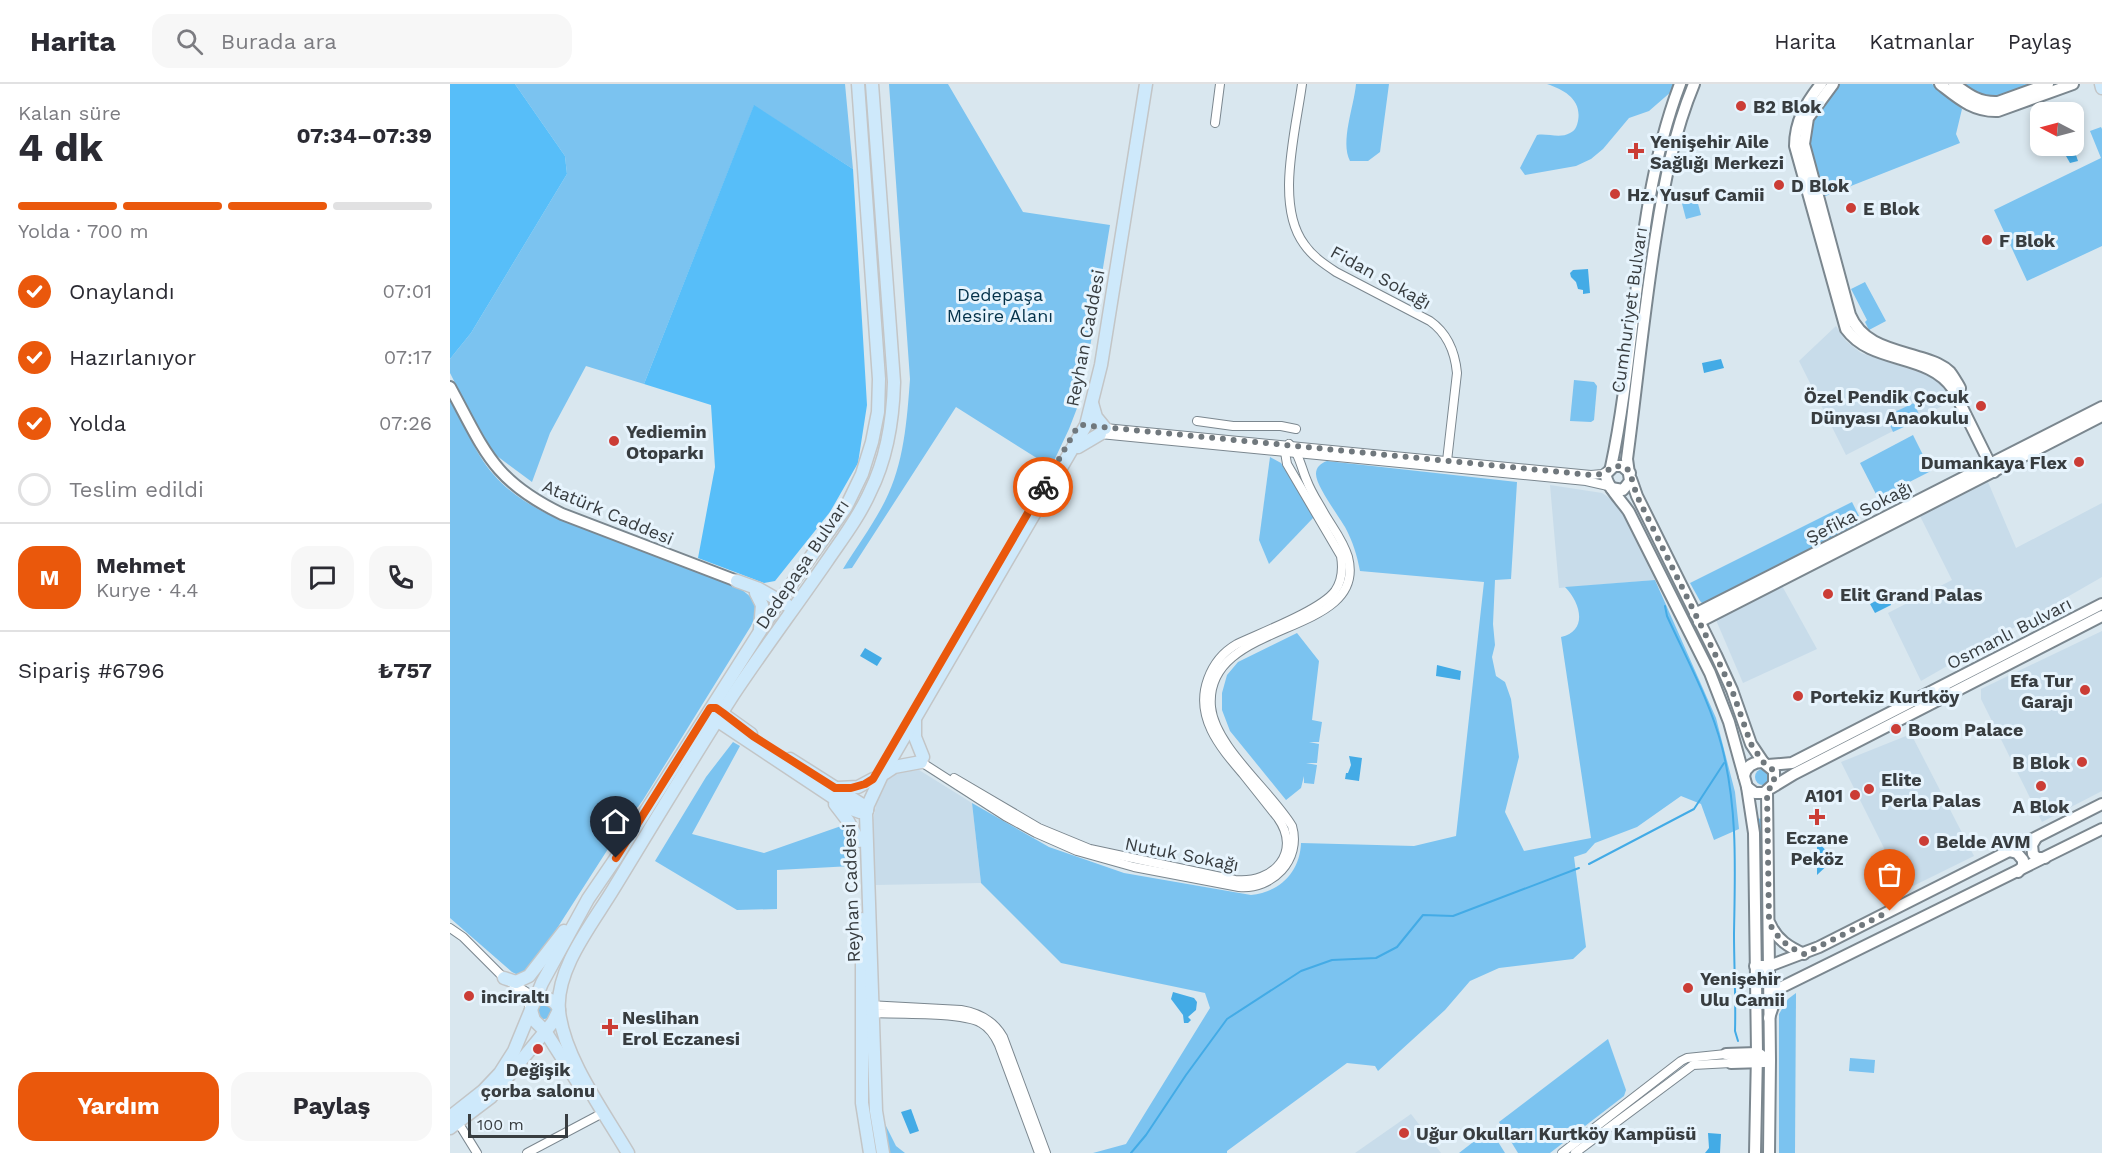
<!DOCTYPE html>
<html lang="tr">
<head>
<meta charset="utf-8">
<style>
  :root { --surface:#fff; --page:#f7f7f7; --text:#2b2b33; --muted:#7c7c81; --line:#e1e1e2; --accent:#ea580c }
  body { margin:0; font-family:"Work Sans",sans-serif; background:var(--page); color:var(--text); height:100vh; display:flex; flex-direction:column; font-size:22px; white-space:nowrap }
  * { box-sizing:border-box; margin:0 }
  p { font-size:20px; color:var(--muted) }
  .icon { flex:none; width:33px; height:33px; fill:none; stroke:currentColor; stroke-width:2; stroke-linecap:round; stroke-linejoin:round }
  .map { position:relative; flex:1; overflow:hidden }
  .side { display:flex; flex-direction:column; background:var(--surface); width:450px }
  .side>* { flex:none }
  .needle { width:39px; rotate:276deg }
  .tools { position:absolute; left:1580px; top:18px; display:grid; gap:12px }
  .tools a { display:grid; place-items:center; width:54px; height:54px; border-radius:12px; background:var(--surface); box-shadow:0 3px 9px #0003; font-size:30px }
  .scale { position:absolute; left:18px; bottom:15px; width:100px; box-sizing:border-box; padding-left:6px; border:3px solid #383d40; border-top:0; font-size:16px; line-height:21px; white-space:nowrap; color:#383d40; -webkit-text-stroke:4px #e7f4fd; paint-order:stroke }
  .pin { position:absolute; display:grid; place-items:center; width:51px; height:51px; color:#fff; margin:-62px -26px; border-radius:50% 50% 50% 0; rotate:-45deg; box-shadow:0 0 6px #0007 }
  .pin .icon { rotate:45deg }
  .courier { position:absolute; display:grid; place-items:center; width:60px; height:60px; margin:-30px; border:4px solid #ea580c; border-radius:50%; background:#fff; color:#222; box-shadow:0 2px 8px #0007 }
  .summary em { font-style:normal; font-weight:700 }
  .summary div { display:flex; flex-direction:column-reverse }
  .summary { display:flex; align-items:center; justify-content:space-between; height:102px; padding:0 18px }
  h1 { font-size:39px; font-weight:700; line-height:45px }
  .bar { display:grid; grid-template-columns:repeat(4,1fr); gap:9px 6px; align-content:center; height:72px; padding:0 18px }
  .bar i { height:8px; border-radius:4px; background:var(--line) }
  .bar .selected { background:var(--accent) }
  .bar p { grid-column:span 4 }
  .line { display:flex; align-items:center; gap:15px; padding:0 18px; border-top:2px solid var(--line) }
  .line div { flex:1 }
  .round { display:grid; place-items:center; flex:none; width:63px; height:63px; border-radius:18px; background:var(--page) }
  ol { padding:0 18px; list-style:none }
  li { display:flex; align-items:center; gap:18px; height:66px }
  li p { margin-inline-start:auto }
  li .icon { padding:6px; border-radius:50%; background:var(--accent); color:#fff; stroke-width:4 }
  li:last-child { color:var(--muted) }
  li i { width:33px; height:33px; border:3px solid var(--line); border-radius:50% }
  .button { display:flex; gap:12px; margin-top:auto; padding:12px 18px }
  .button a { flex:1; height:69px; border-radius:18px; background:var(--accent); color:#fff; font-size:24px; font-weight:700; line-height:69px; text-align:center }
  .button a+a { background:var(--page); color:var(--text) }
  header { display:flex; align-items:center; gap:36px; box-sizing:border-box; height:84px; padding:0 30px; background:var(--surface); border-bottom:2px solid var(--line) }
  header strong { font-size:28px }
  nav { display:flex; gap:33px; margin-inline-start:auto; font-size:21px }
  .search { width:420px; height:54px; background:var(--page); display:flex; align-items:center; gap:15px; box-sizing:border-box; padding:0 21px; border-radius:18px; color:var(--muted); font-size:22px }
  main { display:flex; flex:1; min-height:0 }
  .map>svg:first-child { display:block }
  .built { fill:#c8dcea }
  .green { fill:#7bc3f0 }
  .forest { fill:#57bef9 }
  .water { fill:#43abe6 }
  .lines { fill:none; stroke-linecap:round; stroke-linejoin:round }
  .stream { stroke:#43abe6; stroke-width:2 }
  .street-casing { stroke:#7b878f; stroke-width:10 }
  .secondary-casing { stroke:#7b878f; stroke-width:14 }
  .primary-casing { stroke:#c3c5c6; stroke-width:15 }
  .street { stroke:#fff; stroke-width:8 }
  .secondary { stroke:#fff; stroke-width:10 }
  .primary { stroke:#cee9fb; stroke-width:12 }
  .done { stroke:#70787d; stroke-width:6; stroke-dasharray:0 10.8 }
  .route { stroke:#ea580c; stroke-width:8 }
  .poi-dot { fill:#cb3d36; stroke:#e7f4fd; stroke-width:2 }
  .labels { text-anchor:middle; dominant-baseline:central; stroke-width:6; stroke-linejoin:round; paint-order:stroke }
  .poi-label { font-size:18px; font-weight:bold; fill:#383d40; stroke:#e7f4fd; text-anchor:start }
  .street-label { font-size:18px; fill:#383d40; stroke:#e7f4fd }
  .park-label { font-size:18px; fill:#04324a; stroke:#e7f4fd }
</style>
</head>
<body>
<header>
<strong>Harita</strong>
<div class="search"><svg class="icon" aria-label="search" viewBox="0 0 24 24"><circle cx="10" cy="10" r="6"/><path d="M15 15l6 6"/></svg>Burada ara</div>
<nav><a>Harita</a><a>Katmanlar</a><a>Paylaş</a></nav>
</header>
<main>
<section class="side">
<div class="summary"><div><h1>4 dk</h1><p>Kalan süre</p></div><em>07:34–07:39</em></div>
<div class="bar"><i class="selected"></i><i class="selected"></i><i class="selected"></i><i></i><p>Yolda · 700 m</p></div>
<ol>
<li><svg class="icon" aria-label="check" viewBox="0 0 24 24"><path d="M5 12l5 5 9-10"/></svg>Onaylandı<p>07:01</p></li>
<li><svg class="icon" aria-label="check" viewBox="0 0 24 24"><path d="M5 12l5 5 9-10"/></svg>Hazırlanıyor<p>07:17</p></li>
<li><svg class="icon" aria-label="check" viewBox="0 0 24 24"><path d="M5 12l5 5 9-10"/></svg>Yolda<p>07:26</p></li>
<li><i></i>Teslim edildi</li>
</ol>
<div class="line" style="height:108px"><b class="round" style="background:var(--accent);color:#fff">M</b><div><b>Mehmet</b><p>Kurye · 4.4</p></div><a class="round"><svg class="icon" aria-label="chat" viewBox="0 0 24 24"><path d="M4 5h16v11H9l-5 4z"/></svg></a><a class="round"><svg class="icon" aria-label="phone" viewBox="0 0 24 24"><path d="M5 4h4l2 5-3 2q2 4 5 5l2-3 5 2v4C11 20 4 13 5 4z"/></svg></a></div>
<div class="line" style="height:78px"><div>Sipariş #6796</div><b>₺757</b></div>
<div class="button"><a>Yardım</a><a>Paylaş</a></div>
</section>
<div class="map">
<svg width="1652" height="1069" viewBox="0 0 1652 1069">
  <rect width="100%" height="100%" fill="#d9e7ef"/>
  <!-- built -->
  <g class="built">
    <polygon points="1386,242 1396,257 1411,269 1483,293 1492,300 1502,317 1396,371 1349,277"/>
    <polygon points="1538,398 1566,464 1652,419 1652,493 1471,597 1438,529 1502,496 1470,432"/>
    <polygon points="1100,401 1152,409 1164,417 1170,425 1205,496 1109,504"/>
    <polygon points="1331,500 1367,565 1293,599 1266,536"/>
    <polygon points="1652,547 1652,707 1592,738 1531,615 1531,605"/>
    <polygon points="1461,650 1524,772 1455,806 1391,678"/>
    <polygon points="469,686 522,719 531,799 425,801 423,736 427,716 438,696 445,690 451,688"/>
    <polygon points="961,1030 991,1069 905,1069"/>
  </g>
  <!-- green -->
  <g class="green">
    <polygon points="65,0 395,0 403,85 304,22 194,300 136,282 100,349 82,398 39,366 0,289 0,275 21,249 117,90 115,72"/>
    <path d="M439,0H498L573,128L660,141L636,288L629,319L619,345L601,383L506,323L402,484L393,485C407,462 423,441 435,417C454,380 457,336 460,295Z"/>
    <path d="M906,0H939L930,68L918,77H900C890,57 904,23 906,0Z"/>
    <path d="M1097,0H1226V6L1222,7L1199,27L1179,34L1153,65L1141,75L1126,82L1075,91L1070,84L1087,51C1097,49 1110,55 1120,49C1125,47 1127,42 1128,37C1132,16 1115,6 1097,0Z"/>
    <path d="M1388,0H1482L1512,25L1506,50L1510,59L1373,113C1366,86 1352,57 1366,31C1372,20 1381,10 1388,0Z"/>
    <path d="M1512,0H1582C1551,11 1542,21 1512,0Z"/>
    <polygon points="1651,43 1652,45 1652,162 1577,197 1544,126 1651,74 1640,47"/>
    <polygon points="1245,108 1251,131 1236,135 1230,112"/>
    <polygon points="1415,198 1436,237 1419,246 1415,238 1417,236 1401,205"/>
    <polygon points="1124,296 1144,298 1147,302 1144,336 1141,338 1120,337"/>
    <path d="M0,312C14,338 24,369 44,391C73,424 111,436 150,451C197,470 245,485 291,505C308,518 310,523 301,542L193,716L188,723L183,726L79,888L68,891L62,888L0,834Z"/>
    <polygon points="1464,319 1471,335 1443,348 1436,332"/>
    <polygon points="1463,351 1481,387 1428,414 1410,379"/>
    <polygon points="820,373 831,379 864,433 819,480 809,456"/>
    <path d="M877,377L1067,398L1061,495L1045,496L1043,540L1045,561L1042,573L1046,592L1055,598L1061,615L1069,673L1055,728L1074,767L1141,754L1111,553C1138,547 1131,519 1115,503L1205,496L1266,634L1285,708L1289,745L1264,756L1251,720L1231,712L1187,743L1145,759L1136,769L1124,773L1136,863L1123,875L1049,884L1020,897L995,926L928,987L925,982L897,979L777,1067V1069H643L676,1060L760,924L755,909L611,879L531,799L522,719L599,763L674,789L801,811C830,808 850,788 851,759L964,762L1006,752L1034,498L910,487C907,471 903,458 895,443C888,431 866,402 866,390C866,383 871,379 877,377Z"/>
    <polygon points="1402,418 1409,432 1409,442 1253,520 1250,517 1240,499"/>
    <polygon points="847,549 869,577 862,636 872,638 869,658 859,658 869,660 867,679 856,679 867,681 864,700 854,699 854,692 851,704 836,716 780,647 772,626 772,609 777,591 788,578"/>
    <polygon points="283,658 290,662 242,750 314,769 394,741 401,761 402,782 327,786 327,825 287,826 205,777 256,693"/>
    <circle cx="1313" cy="693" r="8"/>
    <polygon points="1305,734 1313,735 1314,865 1310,867"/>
    <polygon points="1346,909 1345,1069 1329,1069 1329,930 1338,915"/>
    <circle cx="94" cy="927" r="8"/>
    <polygon points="1158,955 1176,1006 1174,1012 1100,1069 1068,1069 1049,1038"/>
    <polygon points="1400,974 1425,976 1424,989 1399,987"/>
    <polygon points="432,1034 446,1062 455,1069 439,1069"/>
    <polygon points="1040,1045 1055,1069 1009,1069"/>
  </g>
  <!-- forest -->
  <g class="forest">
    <polygon points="0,0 65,0 115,72 117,90 21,249 0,275"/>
    <polygon points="304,21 403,85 417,321 408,379 380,428 325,497 314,499 248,474 265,383 261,321 194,300"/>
  </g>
  <!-- water -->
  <g class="water">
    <polygon points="1615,62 1623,62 1628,77 1620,79 1612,65"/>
    <polygon points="1138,185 1140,209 1133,210 1133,206 1128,205 1126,198 1121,193 1120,189 1123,186"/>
    <polygon points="1271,275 1274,284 1254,289 1252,279"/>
    <polygon points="1437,511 1441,521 1425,529 1420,520"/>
    <polygon points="415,564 432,574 427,582 410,572"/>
    <polygon points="987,581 1011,587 1010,596 986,592"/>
    <polygon points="899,672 912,674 909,697 895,695 896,689 898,689 901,681"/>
    <polygon points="1367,757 1384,775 1367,791"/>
    <polygon points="723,908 744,914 747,918 746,926 738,933 741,936 738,939 734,939 733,931 721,915"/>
    <polygon points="461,1025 469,1047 460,1050 451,1028"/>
    <polygon points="1258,1049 1271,1050 1270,1069 1255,1069 1259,1064"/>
  </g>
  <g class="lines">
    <!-- stream -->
    <g class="stream">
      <path d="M1215,522L1217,532C1237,576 1260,617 1272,663C1288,726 1285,786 1284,850C1284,882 1286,915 1285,947L1288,957"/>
      <polyline points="1139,780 1244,725 1274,679"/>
      <polyline points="681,1069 696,1051 736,991 777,935 851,887 882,876 926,874 947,863 973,831 1003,832 1129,784"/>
    </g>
    <defs>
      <g id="street">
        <path d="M852,0C846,46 825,121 854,160C862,172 874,180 886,188L980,237C997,249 1005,268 1007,289L997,377"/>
        <polyline points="765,39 770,0"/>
        <polyline points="747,337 783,342 831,342 846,345"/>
        <polyline points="655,344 1141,391 1152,390 1158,387"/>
        <polyline points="650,350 1136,397 1158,402"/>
        <path d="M471,678L555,732L586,749L627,767L684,783L789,803C822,806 852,776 842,742C821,707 765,663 761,623C753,534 919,554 898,473C893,456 882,443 874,429C868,418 861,408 857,397C851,384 850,370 839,360"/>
        <path d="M504,694L589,744L640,765L785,796C824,800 852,768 828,734C816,719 805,705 793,690C770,663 744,633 758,595C763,581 773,568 787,560C810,549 871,526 885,507C892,497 893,484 891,472L837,380L835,368L839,360"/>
        <polyline points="0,844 13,853 54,894 86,914"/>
        <polyline points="64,904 77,917 81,926"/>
        <path d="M418,921L511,926C529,929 544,937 553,953L596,1069"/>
        <path d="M419,929C443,930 513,928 531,939C540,944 545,952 549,961L589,1069"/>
        <polyline points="6,1035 27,1069"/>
        <polyline points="77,1069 147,1032"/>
        <polyline points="1112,1069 1231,977 1237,974 1276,970"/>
        <polyline points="1125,1069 1243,981 1281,979"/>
      </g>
      <g id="secondary">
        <path d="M1371,0C1356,19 1345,37 1345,62L1396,245C1422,281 1478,268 1503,305L1544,388"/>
        <path d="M1383,0L1358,34L1354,60L1400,231C1413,262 1445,265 1475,275C1484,278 1493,281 1500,288C1504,293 1507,299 1510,304"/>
        <path d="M1490,0C1508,14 1523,28 1548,27L1623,0"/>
        <path d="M1504,0C1519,11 1529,19 1548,18L1598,0"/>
        <path d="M0,303C35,367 42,396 112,430L287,497"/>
        <path d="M1161,383C1188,257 1184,121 1230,0"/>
        <path d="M1180,389L1172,382H1164L1156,390C1155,401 1172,417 1179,428L1260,589L1279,638L1297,703L1304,749L1307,969L1305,1069"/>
        <polyline points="1181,395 1187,412 1266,571 1282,606 1301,660 1313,678 1324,687 1324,700 1314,709 1305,709 1297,703"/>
        <path d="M1161,404L1173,406L1180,397L1177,375C1187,300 1194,225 1206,151C1214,100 1224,48 1244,0"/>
        <polyline points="1245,530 1652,323"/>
        <polyline points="1249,538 1652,332"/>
        <polyline points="1318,681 1342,679 1652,520"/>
        <path d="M1294,692C1296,682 1303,678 1313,678"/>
        <polyline points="1321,704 1344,690 1652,532"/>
        <polyline points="1317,707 1320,976 1319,1069"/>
        <polyline points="1586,754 1582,761 1583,770 1587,774 1595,774"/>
        <polyline points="1559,767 1567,769 1573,776 1573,782 1568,788"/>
        <path d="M1320,840C1327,856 1339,863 1354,870"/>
        <polyline points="1305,882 1319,882 1369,863 1652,720"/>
        <polyline points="1319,934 1328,907 1332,903 1652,745"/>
        <polyline points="1276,970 1307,969 1311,971"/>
        <polyline points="1281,979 1314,978"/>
      </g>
      <g id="primary">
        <polyline points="1651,0 1652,4"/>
        <polyline points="642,319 646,333 655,344"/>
        <polyline points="628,363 650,350"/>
        <polyline points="287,497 309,505 337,521"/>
        <polyline points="306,509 312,521 310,545"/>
        <polyline points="266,625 301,650"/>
        <polyline points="262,631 268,637 399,724 410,728 417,726"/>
        <polyline points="465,637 465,653 473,673"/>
        <polyline points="340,675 411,720 417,726"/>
        <polyline points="435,689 444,683 471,678"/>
        <polyline points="388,704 408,703 423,695"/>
        <polyline points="385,720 398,737 409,757"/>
        <polyline points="412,835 412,1019 420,1069"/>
        <polyline points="54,894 66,898 79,892 114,847"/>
        <polyline points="81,926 84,936 95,947 130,1002"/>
        <polyline points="0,1033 33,1007 50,989 64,967 92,899 138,815 166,774 326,522 396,423 412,390 422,358 428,328 429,295 408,0"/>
        <path d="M0,1044L41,1013L103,938L109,926C106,915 97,914 86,914"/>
        <path d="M178,1069C154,1028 114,974 109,927C105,885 143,839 164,804C203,740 242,675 283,611C313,566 346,522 377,477C392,455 409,433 420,408C437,374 443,335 444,298L422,0"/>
        <polyline points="433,1069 426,1027 416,730 418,721 432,691 636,341 651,281 696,0"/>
      </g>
    </defs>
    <!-- street casing -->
    <use href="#street" class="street-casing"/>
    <!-- secondary casing -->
    <use href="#secondary" class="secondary-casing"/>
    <!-- primary casing -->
    <use href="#primary" class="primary-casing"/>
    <!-- street -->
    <use href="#street" class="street"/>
    <!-- secondary -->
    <use href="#secondary" class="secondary"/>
    <!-- primary -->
    <use href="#primary" class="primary"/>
  </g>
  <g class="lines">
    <!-- done -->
    <path class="done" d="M593,403L628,342L632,341L1141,391L1152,390L1164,382L1176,383L1180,389L1187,412L1266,572L1282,606L1301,660L1313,678L1324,687V700L1317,707L1319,838C1327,855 1338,863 1354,870L1440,827"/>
    <!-- route -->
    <polyline class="route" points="166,774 260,624 266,624 273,629 303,652 385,704 401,704 415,700 423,695 593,403"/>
  </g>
  <!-- markers -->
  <g class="poi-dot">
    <circle cx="1291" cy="22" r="6"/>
    <path d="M1183 58h6v6h6v6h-6v6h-6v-6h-6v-6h6z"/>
    <circle cx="1329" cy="101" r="6"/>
    <circle cx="1165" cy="110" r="6"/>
    <circle cx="1401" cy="124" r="6"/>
    <circle cx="1537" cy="156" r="6"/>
    <circle cx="1531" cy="322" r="6"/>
    <circle cx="164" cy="357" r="6"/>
    <circle cx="1629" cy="378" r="6"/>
    <circle cx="1378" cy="510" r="6"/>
    <circle cx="1635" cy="606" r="6"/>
    <circle cx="1348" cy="612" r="6"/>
    <circle cx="1446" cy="645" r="6"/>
    <circle cx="1632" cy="678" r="6"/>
    <circle cx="1591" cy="702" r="6"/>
    <circle cx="1419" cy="705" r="6"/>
    <circle cx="1405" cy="711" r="6"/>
    <path d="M1364 724h6v6h6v6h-6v6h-6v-6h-6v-6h6z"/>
    <circle cx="1474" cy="757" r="6"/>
    <circle cx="1238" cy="904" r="6"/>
    <circle cx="19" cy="912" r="6"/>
    <path d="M157 934h6v6h6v6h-6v6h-6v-6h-6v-6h6z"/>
    <circle cx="88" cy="965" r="6"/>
    <circle cx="954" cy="1049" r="6"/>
  </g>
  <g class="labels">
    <!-- poi labels -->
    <g class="poi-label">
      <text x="1303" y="22">B2 Blok</text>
      <text x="1200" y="57">Yenişehir Aile<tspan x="1200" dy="21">Sağlığı Merkezi</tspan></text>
      <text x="1341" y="101">D Blok</text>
      <text x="1177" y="110">Hz. Yusuf Camii</text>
      <text x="1413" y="124">E Blok</text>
      <text x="1549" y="156">F Blok</text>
      <text x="1519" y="312" text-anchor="end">Özel Pendik Çocuk<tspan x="1519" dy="21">Dünyası Anaokulu</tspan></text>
      <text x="176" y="347">Yediemin<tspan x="176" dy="21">Otoparkı</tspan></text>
      <text x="1617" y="378" text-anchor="end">Dumankaya Flex</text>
      <text x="1390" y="510">Elit Grand Palas</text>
      <text x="1623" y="596" text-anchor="end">Efa Tur<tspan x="1623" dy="21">Garajı</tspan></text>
      <text x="1360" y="612">Portekiz Kurtköy</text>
      <text x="1458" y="645">Boom Palace</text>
      <text x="1620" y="678" text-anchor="end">B Blok</text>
      <text x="1431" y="695">Elite<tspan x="1431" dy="21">Perla Palas</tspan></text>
      <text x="1393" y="711" text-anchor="end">A101</text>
      <text x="1591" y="722" text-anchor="middle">A Blok</text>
      <text x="1367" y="753" text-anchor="middle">Eczane<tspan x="1367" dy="21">Peköz</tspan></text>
      <text x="1486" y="757">Belde AVM</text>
      <text x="1250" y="894">Yenişehir<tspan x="1250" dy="21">Ulu Camii</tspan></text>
      <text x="31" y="912">inciraltı</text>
      <text x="172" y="933">Neslihan<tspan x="172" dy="21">Erol Eczanesi</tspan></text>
      <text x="88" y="985" text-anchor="middle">Değişik<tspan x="88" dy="21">çorba salonu</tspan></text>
      <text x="966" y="1049">Uğur Okulları Kurtköy Kampüsü</text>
    </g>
    <!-- street labels -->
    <g class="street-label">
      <text transform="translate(931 193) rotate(29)">Fidan Sokağı</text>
      <text transform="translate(1179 226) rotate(-82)">Cumhuriyet Bulvarı</text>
      <text transform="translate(635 254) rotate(-79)">Reyhan Caddesi</text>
      <text transform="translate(158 428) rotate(23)">Atatürk Caddesi</text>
      <text transform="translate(1409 428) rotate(-27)">Şefika Sokağı</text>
      <text transform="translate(352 480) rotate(-56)">Dedepaşa Bulvarı</text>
      <text transform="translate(1559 549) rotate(-27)">Osmanlı Bulvarı</text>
      <text transform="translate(732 770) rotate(11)">Nutuk Sokağı</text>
      <text transform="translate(401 809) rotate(-92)">Reyhan Caddesi</text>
    </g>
    <!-- park labels -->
    <g class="park-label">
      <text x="550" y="210">Dedepaşa<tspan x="550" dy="21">Mesire Alanı</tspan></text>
    </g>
  </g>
</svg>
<div class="tools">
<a><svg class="needle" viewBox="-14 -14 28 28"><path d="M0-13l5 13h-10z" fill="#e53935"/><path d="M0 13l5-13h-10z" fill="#7c7c81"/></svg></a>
</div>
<div class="scale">100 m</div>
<div class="pin" style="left:1440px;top:827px;background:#ea580c"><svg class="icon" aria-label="bag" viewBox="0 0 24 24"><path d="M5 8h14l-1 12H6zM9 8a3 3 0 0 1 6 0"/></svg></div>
<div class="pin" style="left:166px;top:774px;background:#1f2937"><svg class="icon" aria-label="home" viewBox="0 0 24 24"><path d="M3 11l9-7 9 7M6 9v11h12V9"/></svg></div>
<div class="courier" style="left:593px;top:403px"><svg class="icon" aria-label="bike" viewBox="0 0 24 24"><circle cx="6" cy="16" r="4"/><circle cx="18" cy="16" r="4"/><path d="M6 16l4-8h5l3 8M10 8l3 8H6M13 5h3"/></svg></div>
</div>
</main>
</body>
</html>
